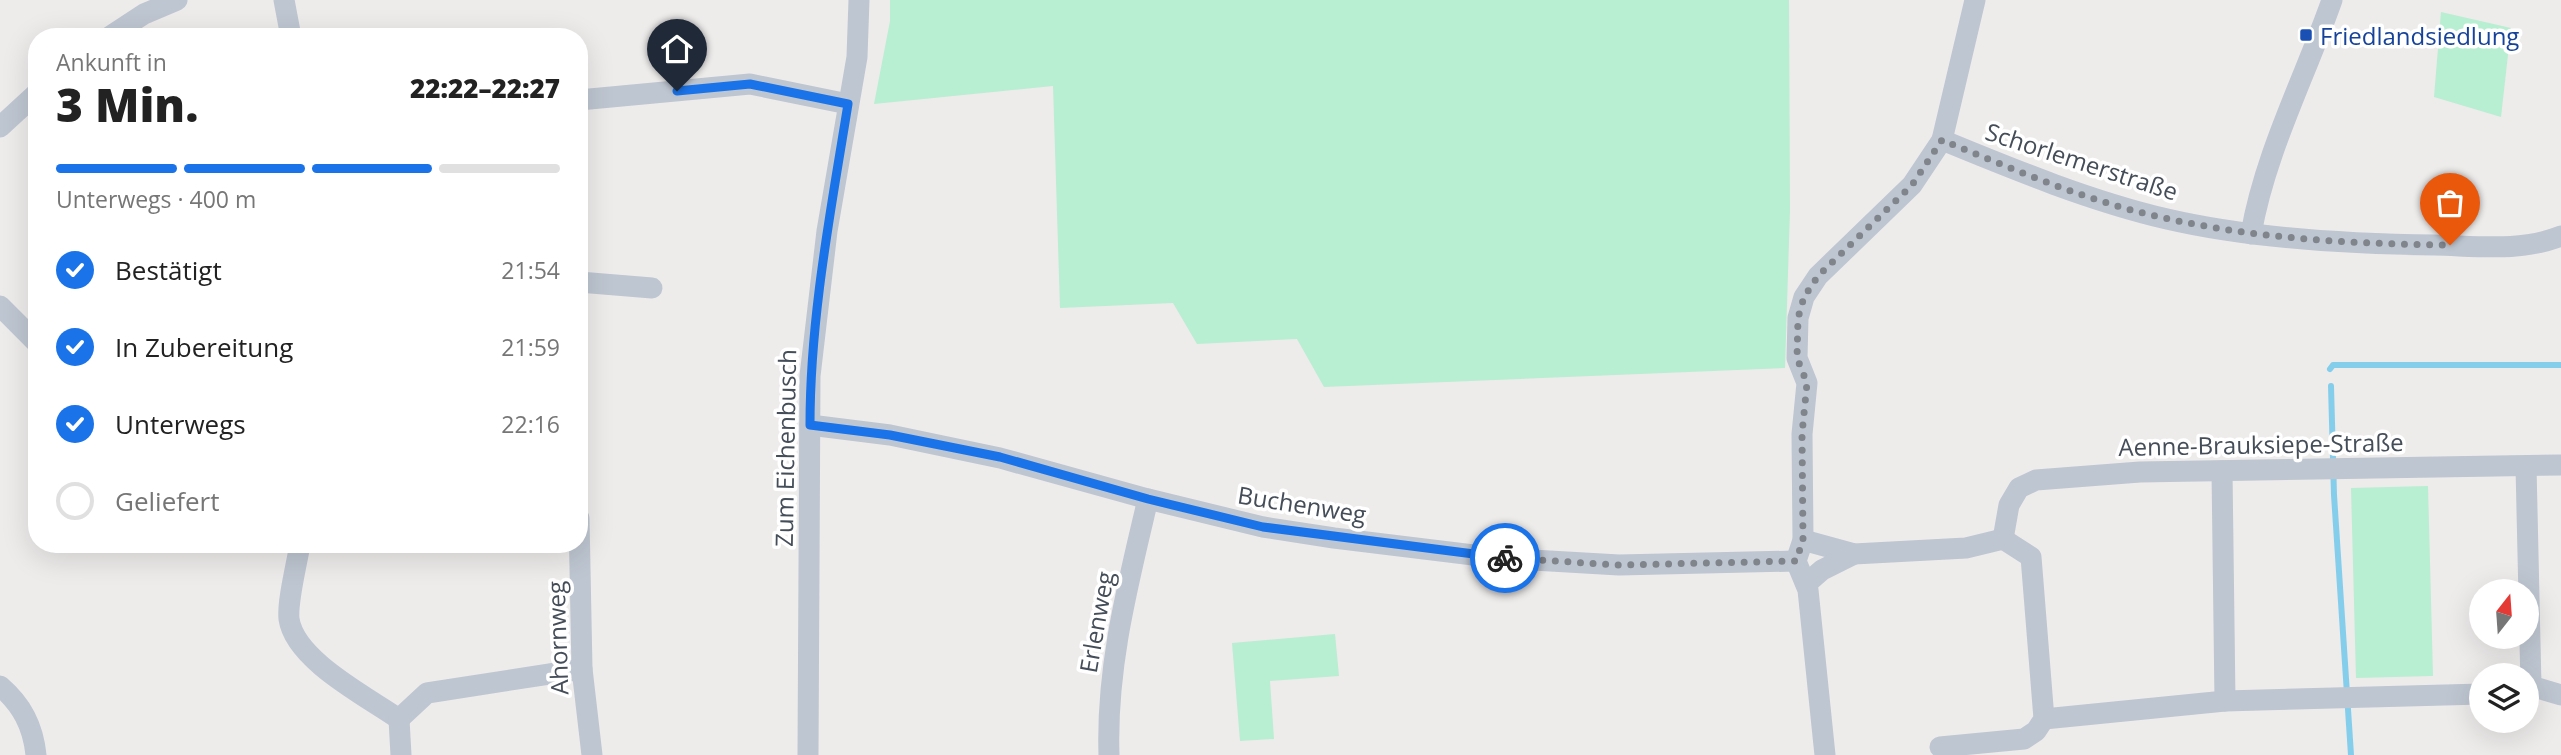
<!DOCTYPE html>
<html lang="de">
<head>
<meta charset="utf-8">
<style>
  :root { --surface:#fff; --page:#f6f6f6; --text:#222; --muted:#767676; --line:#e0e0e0; --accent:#1a73e8 }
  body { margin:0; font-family:"Open Sans",sans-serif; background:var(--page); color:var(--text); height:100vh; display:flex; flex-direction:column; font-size:26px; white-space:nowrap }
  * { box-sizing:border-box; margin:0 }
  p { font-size:23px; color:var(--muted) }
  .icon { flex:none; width:38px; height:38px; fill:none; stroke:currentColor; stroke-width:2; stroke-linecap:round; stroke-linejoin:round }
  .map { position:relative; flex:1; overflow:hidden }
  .sheet { position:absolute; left:28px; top:28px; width:560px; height:525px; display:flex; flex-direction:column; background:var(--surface); border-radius:28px; box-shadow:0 7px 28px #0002 }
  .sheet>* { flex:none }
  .needle { width:46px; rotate:17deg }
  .buttons { position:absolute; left:2469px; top:579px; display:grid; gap:14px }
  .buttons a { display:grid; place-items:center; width:70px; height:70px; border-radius:50%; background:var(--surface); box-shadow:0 7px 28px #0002; font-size:35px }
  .pin { position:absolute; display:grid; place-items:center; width:60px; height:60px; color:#fff; margin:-72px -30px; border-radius:50% 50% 50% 0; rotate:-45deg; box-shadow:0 0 7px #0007 }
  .pin .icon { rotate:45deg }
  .courier { position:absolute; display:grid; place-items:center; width:70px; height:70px; margin:-35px; border:5px solid #1a73e8; border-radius:50%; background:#fff; color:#222; box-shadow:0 2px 9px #0007 }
  .summary em { font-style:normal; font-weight:800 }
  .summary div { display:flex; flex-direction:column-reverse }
  .summary { display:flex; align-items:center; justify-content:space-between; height:119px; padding:0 28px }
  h1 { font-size:46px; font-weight:800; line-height:52px }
  .bar { display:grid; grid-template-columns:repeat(4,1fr); gap:10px 7px; align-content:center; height:84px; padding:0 28px }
  .bar i { height:9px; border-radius:5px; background:var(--line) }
  .bar .current { background:var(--accent) }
  .bar p { grid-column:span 4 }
  ol { padding:0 28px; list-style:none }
  li { display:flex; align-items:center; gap:21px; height:77px }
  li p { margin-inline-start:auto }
  li .icon { padding:7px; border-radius:50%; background:var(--accent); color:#fff; stroke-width:4 }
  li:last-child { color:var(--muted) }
  li i { width:38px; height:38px; border:4px solid var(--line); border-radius:50% }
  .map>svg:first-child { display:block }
  .green { fill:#b8eed1 }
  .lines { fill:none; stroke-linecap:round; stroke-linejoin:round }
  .stream { stroke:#85ceeb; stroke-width:6 }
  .minor { stroke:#bec6d1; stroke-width:21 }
  .done { stroke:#80848b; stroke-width:7; stroke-dasharray:0 12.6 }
  .route { stroke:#1a73e8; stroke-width:9 }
  .transit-dot { fill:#1a4fb4; stroke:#fff; stroke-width:2.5 }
  .labels { text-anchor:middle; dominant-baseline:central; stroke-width:7; stroke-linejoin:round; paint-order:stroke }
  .transit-label { font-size:24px; fill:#164399; stroke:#fff; text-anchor:start }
  .street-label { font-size:24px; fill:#444d58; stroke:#fff }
</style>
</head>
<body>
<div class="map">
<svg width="2561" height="755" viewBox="0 0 2561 755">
  <rect width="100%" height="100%" fill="#eeebeb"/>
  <!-- green -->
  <g class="green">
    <polygon points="890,0 1789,0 1790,210 1785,368 1324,387 1297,339 1197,344 1173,303 1060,308 1053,86 874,104 890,21"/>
    <polygon points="2441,12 2511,28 2501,117 2434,97"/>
    <polygon points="2428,486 2433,676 2356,678 2351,488"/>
    <polygon points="1335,634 1339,676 1270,681 1274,739 1240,741 1232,643"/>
  </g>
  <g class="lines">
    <!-- stream -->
    <g class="stream">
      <polyline points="2330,369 2333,365 2561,365"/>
      <polyline points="2331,386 2334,495 2351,755"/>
    </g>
    <!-- minor -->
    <g class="minor">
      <polyline points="284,0 291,37"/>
      <polyline points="109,37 144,14 177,0"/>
      <polyline points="579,100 750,84 848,104"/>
      <polyline points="0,127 37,93"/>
      <path d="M1942,140C2015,170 2090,201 2167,219C2253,239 2348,244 2435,245C2478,246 2521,252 2561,236"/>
      <path d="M2251,234C2265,153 2305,77 2332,0"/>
      <polyline points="579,282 652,288"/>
      <polyline points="0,306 37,343"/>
      <polyline points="810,425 890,435 1000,458 1148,499 1263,527 1334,538 1498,558 1619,565 1796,561"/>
      <polyline points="2526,466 2531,686"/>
      <polyline points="2222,471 2225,701"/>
      <polyline points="579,518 582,669 592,755"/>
      <polyline points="2003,539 2009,505 2019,488 2036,480 2140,472 2561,465"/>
      <polyline points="1803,540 1854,554 1966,548 2003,539 2031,557 2044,719 2036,731 2024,739 1940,747"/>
      <path d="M300,544C297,563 287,602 289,619C295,660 366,696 399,719L427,693L582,669"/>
      <polyline points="1806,584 1822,570 1854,554"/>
      <path d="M0,686C22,705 33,726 36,755"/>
      <polyline points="2527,687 2531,686 2561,695"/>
      <polyline points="399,719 401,755"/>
      <polyline points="2044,719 2225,701 2482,694"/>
      <polyline points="808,755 810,376 827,231 857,57 859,0"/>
      <path d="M1109,755C1106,667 1128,584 1148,499"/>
      <polyline points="1825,755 1808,590 1796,561 1803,540 1802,434 1807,383 1797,358 1798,318 1804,297 1818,276 1912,185 1942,140 1975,0"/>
    </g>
  </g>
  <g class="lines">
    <!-- done -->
    <path class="done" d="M1505,558L1619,565L1796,561L1803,540L1802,434L1807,383L1797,358L1798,318L1804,297L1818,276L1912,185L1942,140C2015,170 2091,203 2169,219C2261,239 2356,244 2450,245"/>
    <!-- route -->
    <path class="route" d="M677,91L750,84L848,104C831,210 810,317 810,425L890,435L1000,457L1148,499L1263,527L1505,558"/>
  </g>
  <!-- markers -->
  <rect class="transit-dot" x="2299" y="28" width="14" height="14" rx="3.5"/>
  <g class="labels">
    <!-- transit labels -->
    <g class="transit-label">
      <text x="2320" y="35">Friedlandsiedlung</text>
    </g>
    <!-- street labels -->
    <g class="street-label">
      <text transform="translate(2082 161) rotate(18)">Schorlemerstraße</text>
      <text transform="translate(2261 444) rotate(-1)">Aenne-Brauksiepe-Straße</text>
      <text transform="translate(785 448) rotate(-89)">Zum Eichenbusch</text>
      <text transform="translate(1302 504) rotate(9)">Buchenweg</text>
      <text transform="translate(1096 622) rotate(-80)">Erlenweg</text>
      <text transform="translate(557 638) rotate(-92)">Ahornweg</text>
    </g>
  </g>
</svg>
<div class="buttons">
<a><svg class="needle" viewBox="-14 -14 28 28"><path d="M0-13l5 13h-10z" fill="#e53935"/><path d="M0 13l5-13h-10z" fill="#767676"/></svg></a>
<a><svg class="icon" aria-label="layers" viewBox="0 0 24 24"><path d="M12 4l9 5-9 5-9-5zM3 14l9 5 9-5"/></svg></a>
</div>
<div class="pin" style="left:2450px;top:245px;background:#ea580c"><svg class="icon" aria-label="bag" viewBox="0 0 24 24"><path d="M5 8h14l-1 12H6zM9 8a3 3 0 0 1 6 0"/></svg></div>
<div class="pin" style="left:677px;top:91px;background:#1f2937"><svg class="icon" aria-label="home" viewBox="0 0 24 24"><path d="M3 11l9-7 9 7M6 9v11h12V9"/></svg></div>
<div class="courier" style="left:1505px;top:558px"><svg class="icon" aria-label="bike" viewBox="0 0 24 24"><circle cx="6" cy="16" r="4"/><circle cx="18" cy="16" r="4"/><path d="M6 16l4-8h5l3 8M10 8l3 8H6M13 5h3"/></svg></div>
<section class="sheet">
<div class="summary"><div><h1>3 Min.</h1><p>Ankunft in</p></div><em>22:22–22:27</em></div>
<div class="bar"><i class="current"></i><i class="current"></i><i class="current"></i><i></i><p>Unterwegs · 400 m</p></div>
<ol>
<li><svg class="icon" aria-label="check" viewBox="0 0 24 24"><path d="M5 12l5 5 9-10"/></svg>Bestätigt<p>21:54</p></li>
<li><svg class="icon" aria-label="check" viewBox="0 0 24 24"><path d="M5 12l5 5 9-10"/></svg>In Zubereitung<p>21:59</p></li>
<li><svg class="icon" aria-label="check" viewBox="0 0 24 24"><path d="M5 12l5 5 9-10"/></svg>Unterwegs<p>22:16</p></li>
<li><i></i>Geliefert</li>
</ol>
</section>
</div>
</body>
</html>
